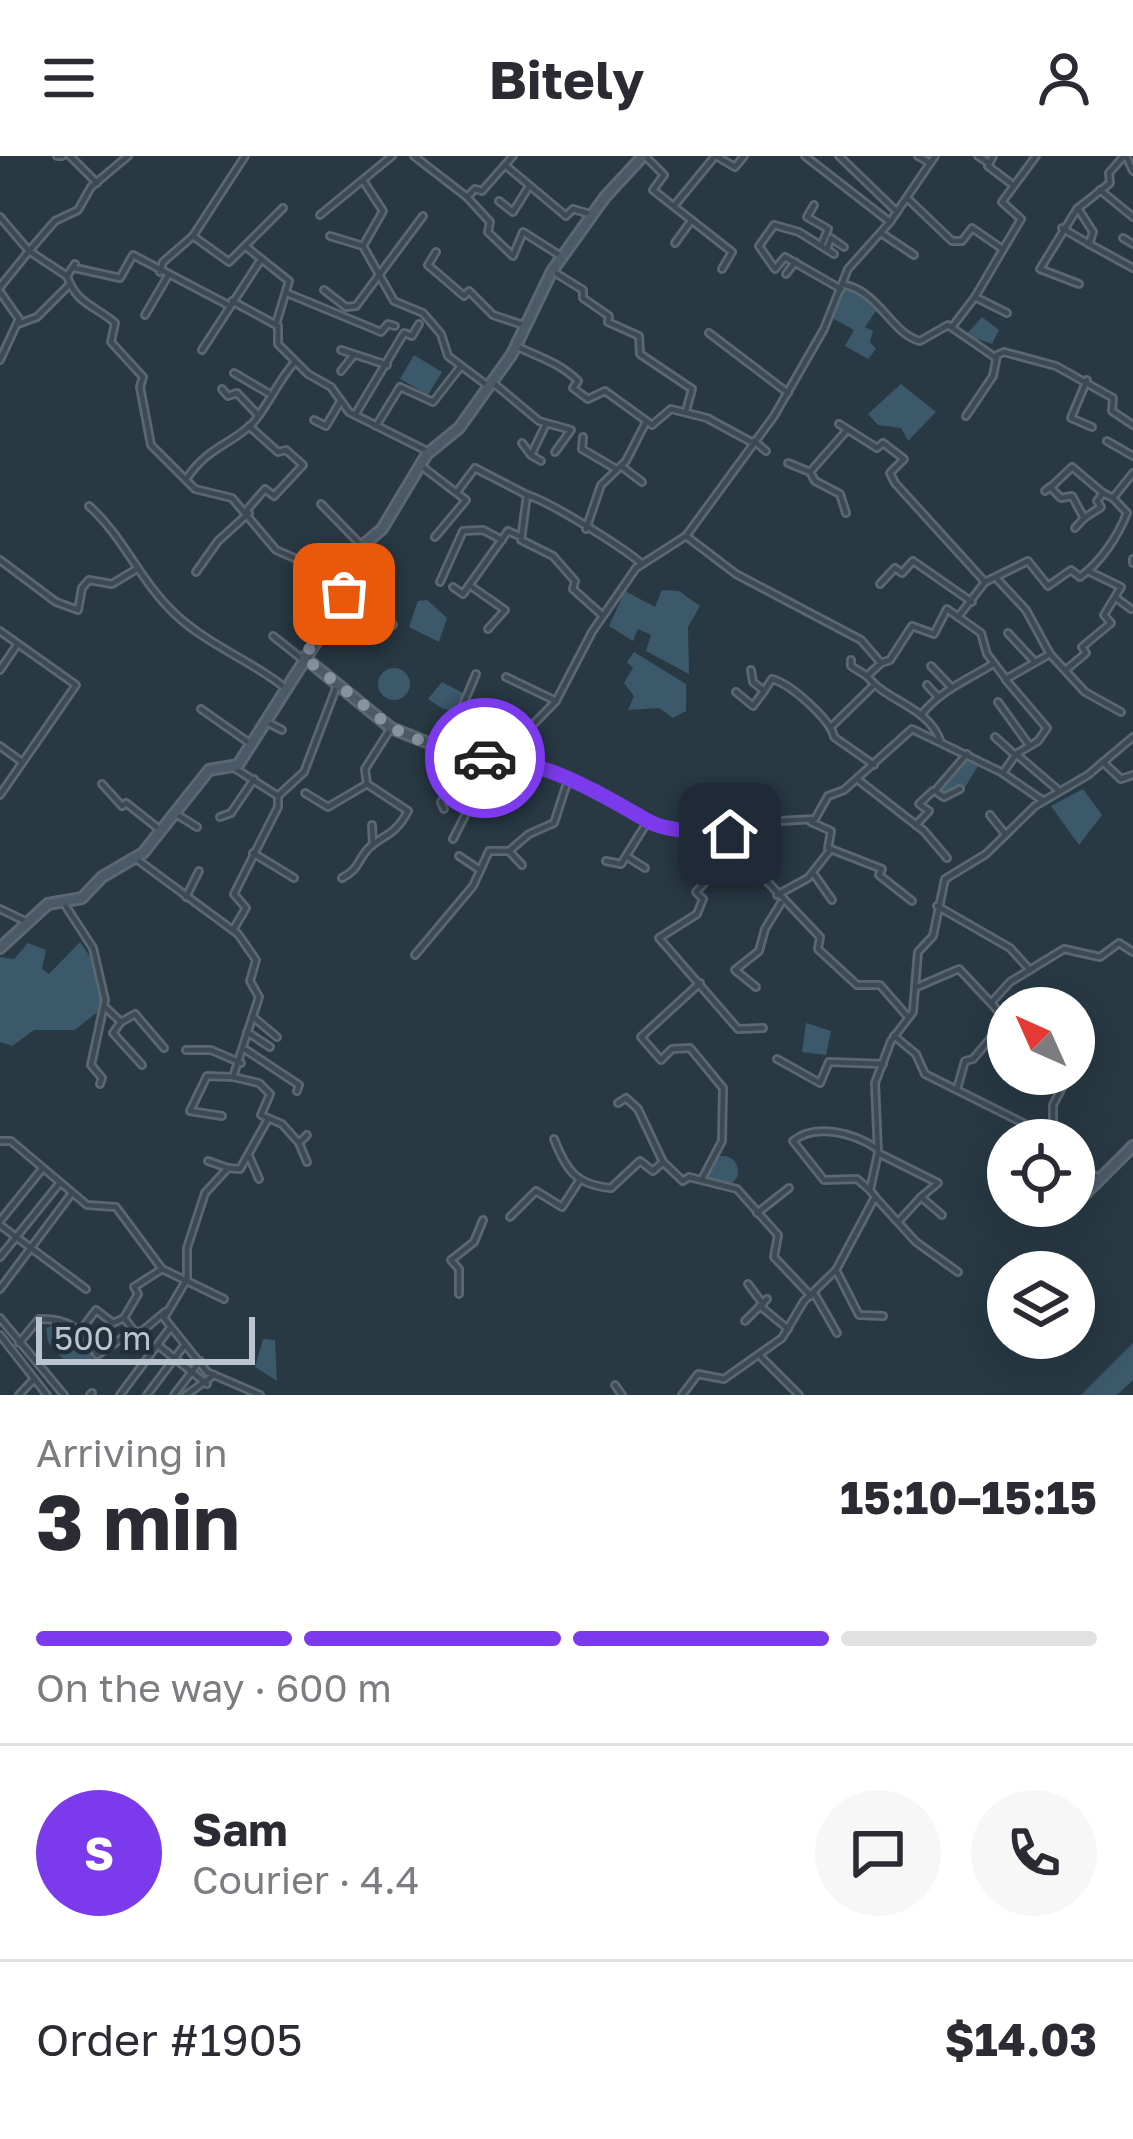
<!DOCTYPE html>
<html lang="en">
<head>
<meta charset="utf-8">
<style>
  :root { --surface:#fff; --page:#f7f7f7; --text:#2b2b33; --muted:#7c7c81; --line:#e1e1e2; --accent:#7c3aed }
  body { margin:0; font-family:"Golos Text",sans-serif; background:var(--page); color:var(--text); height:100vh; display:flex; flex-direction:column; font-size:45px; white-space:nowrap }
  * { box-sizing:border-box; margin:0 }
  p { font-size:39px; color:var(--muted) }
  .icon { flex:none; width:66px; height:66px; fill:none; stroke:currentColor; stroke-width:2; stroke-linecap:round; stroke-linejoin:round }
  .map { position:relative; height:1239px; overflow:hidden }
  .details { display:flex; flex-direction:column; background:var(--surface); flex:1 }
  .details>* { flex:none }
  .needle { width:78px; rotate:315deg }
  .buttons { position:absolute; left:987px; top:831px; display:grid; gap:24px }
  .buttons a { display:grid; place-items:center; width:108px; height:108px; border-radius:50%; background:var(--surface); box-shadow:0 12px 48px #0002; font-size:60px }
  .scale { position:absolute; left:36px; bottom:30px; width:219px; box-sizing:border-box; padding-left:12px; border:6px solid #bac4cd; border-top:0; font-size:33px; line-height:42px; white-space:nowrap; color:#bac4cd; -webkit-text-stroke:9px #212f39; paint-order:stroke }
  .pin { position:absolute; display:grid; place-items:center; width:102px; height:102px; color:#fff; margin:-51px; border-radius:24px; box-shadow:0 6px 18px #0006 }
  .courier { position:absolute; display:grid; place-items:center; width:120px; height:120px; margin:-60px; border:9px solid #7c3aed; border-radius:50%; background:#fff; color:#222; box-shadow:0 3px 15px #0007 }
  .overview em { font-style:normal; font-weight:700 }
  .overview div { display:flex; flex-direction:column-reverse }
  .overview { display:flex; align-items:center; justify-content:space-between; height:204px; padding:0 36px }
  h1 { font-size:78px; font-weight:700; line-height:90px }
  .bar { display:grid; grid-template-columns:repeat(4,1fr); gap:18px 12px; align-content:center; height:144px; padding:0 36px }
  .bar i { height:15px; border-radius:9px; background:var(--line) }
  .bar .selected { background:var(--accent) }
  .bar p { grid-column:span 4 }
  .line { display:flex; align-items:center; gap:30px; padding:0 36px; border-top:3px solid var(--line) }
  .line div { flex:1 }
  .round { display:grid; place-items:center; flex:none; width:126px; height:126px; border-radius:63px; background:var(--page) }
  header { display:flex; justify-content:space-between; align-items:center; height:156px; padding:0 36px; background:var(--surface); font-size:54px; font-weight:700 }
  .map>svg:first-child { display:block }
  .water { fill:#3c586b }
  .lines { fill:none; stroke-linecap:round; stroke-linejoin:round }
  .street-casing { stroke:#5b6771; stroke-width:10 }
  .secondary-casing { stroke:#5b6771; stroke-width:14 }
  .street { stroke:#3c4a54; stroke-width:4.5 }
  .secondary { stroke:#4a5a67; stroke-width:8 }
  .done { stroke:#87939d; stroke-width:12; stroke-dasharray:0 21.6 }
  .route { stroke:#7c3aed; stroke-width:15 }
</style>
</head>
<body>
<header><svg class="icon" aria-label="menu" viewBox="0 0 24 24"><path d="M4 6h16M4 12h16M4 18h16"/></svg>Bitely<svg class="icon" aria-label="person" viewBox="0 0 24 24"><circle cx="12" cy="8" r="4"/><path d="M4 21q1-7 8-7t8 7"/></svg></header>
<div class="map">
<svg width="1133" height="1239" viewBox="0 0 1133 1239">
  <rect width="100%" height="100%" fill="#283944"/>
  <!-- water -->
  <g class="water">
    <polygon points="843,130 854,132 878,152 865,171 873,175 870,186 876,193 868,203 845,190 854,174 832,162"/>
    <polygon points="982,161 999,174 992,188 966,179"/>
    <polygon points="414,199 442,216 428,239 400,223"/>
    <polygon points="901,228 936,256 908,285 901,272 878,269 868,258"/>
    <polygon points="662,434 679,435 700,450 688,471 689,518 646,495 651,479 638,473 633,485 609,470 625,435 655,451"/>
    <polygon points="427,444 447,462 439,486 409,471 418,445"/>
    <polygon points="634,496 686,528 686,555 673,562 659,552 628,554 634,540 624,527 633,512 627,506"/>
    <circle cx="394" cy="528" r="16"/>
    <polygon points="442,526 463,537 460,555 443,553 428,543"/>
    <polygon points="967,605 978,610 964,633 944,640 936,635"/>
    <polygon points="1083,633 1102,659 1079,689 1051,650"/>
    <polygon points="80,786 97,811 101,853 75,874 34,874 12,890 0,886 0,801 14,803 28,787 46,794 42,813 49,818"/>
    <polygon points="806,867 831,875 826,899 802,896"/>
    <circle cx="723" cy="1015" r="15"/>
    <polygon points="58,1167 76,1173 93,1201 89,1207 65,1205 48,1186 46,1172"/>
    <polygon points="263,1183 275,1184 277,1225 255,1211"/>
    <polygon points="1133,1187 1133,1224 1117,1239 1081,1239"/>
  </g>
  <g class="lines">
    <defs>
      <g id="street">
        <polyline points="57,0 62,0"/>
        <polyline points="70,0 97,27"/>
        <polyline points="414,0 467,41 475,33 482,35 505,9 566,60 573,53 593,59"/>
        <polyline points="645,0 664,19 653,34 732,96 722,113"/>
        <polyline points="716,0 735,11 744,0"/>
        <polyline points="805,0 890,66"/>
        <polyline points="839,0 897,56"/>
        <polyline points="918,0 930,7"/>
        <polyline points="978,0 989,7"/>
        <polyline points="993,0 988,10 1013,29"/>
        <polyline points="1126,0 1133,15"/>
        <polyline points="505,9 513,0"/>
        <polyline points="1100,34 1133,61"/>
        <polyline points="467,41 490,66 488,76 513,100 523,76 559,99"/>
        <polyline points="907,42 952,85 962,85 972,72 1001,92"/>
        <polyline points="499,45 513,56 528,32"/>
        <polyline points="814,49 807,61 828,73 822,88"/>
        <polyline points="674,50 715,0"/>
        <polyline points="320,59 392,0"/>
        <polyline points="0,61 29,95 0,131"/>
        <polyline points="1062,72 1089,88 1093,76 1079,54"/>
        <polyline points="881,77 914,99"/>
        <polyline points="330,80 363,90 394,145 423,157 441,178 448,200 488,230"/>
        <polyline points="1123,82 1133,88"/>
        <polyline points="675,87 691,65"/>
        <polyline points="1089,88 1133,112"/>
        <polyline points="245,90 229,106 193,80 245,0"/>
        <polyline points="363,90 383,55 364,26"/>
        <polyline points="827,93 831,82 844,91"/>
        <polyline points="436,96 428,109 464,140 469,135 493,159 526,170"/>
        <polyline points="834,98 799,76 774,69 759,90 775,113 785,101 841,133"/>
        <path d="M75,108L67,120C76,148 96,150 115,167L111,186L143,221L140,231L151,289L195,333L232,342L276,394L315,411L331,403L347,415"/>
        <polyline points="75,112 120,122 133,99 230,150"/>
        <polyline points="160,116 163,106 193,80"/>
        <polyline points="554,116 583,134 583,142 609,160 608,166 639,180 640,198 692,233 686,255"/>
        <polyline points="786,118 795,106"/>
        <polyline points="67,120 29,95 55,65 78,54 91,31 128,0"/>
        <polyline points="1079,128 1040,113 1077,53 1110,27 1109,17 1124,0"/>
        <path d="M845,129C879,136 892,178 920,185L948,169L996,202"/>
        <polyline points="324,134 346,151 356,150 423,60"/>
        <polyline points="0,136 19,163 0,204"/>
        <polyline points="287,137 381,176 388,168 395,170"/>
        <polyline points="975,141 1021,63 1002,46 1036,0"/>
        <polyline points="232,145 278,170 278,188 308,218 331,231 349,256 429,296"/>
        <polyline points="145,159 169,118"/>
        <polyline points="18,168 37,161 69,129"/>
        <polyline points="276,168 289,125 245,90 283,52"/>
        <polyline points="952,171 975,141 1007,157"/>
        <polyline points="709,177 788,237"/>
        <path d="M516,190C538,201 559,206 578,225L573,232L588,243L605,235L652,269L671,253L707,262L753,287"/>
        <polyline points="202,194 260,105"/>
        <polyline points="341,194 387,209"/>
        <polyline points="341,215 353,200"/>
        <polyline points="234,217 268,237"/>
        <polyline points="1087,224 1071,262 1092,271"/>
        <polyline points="491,225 539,265 571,274 555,296"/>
        <polyline points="222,233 228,240 237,237 257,258"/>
        <polyline points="355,259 404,177 412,180 419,168"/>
        <polyline points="966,260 993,220 997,199 1004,196 1056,210 1113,242 1112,255 1133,269"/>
        <polyline points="314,264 326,270 340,246"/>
        <polyline points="839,268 877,292 883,287 904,303 890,317 895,327 985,426"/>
        <polyline points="376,270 400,231 433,246 461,210"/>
        <polyline points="583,281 582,293 616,313"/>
        <polyline points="754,285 766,295"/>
        <polyline points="1107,285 1133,300"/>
        <polyline points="522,287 531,299 546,268"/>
        <polyline points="531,299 541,305"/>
        <polyline points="788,307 810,316 847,274"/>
        <polyline points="420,309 466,344 435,381"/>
        <polyline points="621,310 642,326"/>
        <polyline points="810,316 815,325 840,338 846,357"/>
        <path d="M187,322C208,291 230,289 252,268C265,255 279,223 295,206"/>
        <polyline points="1052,330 1072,311 1103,337"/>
        <polyline points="1045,335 1050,331 1061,342 1072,340 1084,362 1101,351 1097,345 1103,337 1113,342"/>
        <polyline points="457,336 475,312 527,339 521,384 553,400 575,425 573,433 602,459"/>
        <path d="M527,339C549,345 624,392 642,408"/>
        <polyline points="321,348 362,390"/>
        <path d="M89,350C123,380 140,425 175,458C208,489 250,504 284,531"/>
        <polyline points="246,355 265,333 274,340 303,309 286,294 278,296 249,270"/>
        <polyline points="1075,372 1084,362"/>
        <polyline points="586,373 601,329 626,305 646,266"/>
        <polyline points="686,380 736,418 861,484 881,507 867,520 851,510 851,504"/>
        <polyline points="1133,403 1133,407"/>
        <polyline points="0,404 56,446 78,454 82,432 89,424 112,428 135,414"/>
        <polyline points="1088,415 1121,431 1115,441 1131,453"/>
        <polyline points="196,416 218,385 249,357"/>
        <polyline points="998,424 1026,454 1050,498"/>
        <polyline points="345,425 393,469"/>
        <polyline points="440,426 463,375 483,374 502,384"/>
        <polyline points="880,428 895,412 902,417 913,405 972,446"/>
        <polyline points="453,431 463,438 508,375 519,380"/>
        <polyline points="472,431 505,454 488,473"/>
        <polyline points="300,454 327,470"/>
        <path d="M958,461L985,426L1028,405L1048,430L1071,414L1080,421C1101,406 1118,380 1127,357L1113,342L1133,317"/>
        <polyline points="0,475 76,529 0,639"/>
        <polyline points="1008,477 1033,504"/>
        <polyline points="273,480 302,503"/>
        <polyline points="881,507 890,504 912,470 934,478 947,453 981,477 987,498 1006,523 1050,498 1085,536 1121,556"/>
        <polyline points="931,510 951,531"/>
        <polyline points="1067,513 1086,497 1082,491 1111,467 1104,459 1115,441"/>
        <polyline points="0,514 17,489"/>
        <path d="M751,514L753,526L764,535L772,523C791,528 832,565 834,581L874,609"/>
        <path d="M867,520C887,546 927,550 940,584"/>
        <polyline points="506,521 556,545"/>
        <polyline points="1006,524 1047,572 1038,585 1016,598"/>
        <polyline points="927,529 937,540"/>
        <polyline points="736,536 753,550 764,535"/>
        <polyline points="998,546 1029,589"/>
        <polyline points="201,553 248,586"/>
        <path d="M921,559C941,534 967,524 993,508"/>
        <polyline points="265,565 282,574"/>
        <polyline points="832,570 873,530"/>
        <polyline points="995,581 1015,599"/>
        <polyline points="447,587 476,518"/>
        <polyline points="0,590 22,606"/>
        <polyline points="1103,606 1121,623 1133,619"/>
        <polyline points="1003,617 1016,598 1057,633"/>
        <polyline points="857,623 924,675 947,702"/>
        <polyline points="102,628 122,650 126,647 159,673"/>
        <polyline points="960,633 944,641 935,635 967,598"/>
        <polyline points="305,637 328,651 367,628"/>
        <polyline points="279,639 304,616 338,527"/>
        <polyline points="444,653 441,646 470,600"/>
        <polyline points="176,658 197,671"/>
        <polyline points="990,659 1005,678"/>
        <polyline points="220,661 231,657 254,623"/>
        <polyline points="811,666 831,675 828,692 882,713 879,719 912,745"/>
        <polyline points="372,669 373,689"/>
        <polyline points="916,669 929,655 919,648 933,635"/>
        <polyline points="724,677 697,715 706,725 696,736 703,743 697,758 659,782 738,873 763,872"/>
        <polyline points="453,683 494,603"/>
        <polyline points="753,684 660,669 598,634 514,603 520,582 556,545 592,476 636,412 686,380 774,260 824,173 848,113 890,66 935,0"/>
        <polyline points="753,684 779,665 815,663 828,640 844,634 912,573 1001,616 1042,644"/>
        <polyline points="753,684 761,719 820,781 818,793 857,829 880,829 908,861"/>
        <polyline points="509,695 522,709"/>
        <polyline points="253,697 294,722"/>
        <polyline points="459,700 480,714"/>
        <polyline points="135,702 238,778 256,804 250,825 259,841 233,921 259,927 270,938 261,959 282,968 299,987 307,979"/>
        <polyline points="629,702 645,712"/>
        <polyline points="606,705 621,708 648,665"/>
        <polyline points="813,717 832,744"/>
        <path d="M342,722C358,714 357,706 367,694C380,679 394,682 408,655L367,628L365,613L391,572"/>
        <polyline points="777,739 808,722 831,693"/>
        <polyline points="186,741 199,715"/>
        <polyline points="65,749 93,792 105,844 91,909 102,922 100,928"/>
        <polyline points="937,750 1010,792 1030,814"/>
        <polyline points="0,753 25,765"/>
        <polyline points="233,774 246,752 234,738 278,651 278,640 236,613"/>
        <polyline points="415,799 473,730 489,695 509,695 529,678 554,667 568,624"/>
        <polyline points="700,827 641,881 661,904 672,893 690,892 723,932 722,985 702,1023"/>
        <polyline points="756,831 735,814 759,795 765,773 781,747"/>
        <polyline points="917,831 959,813 991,847 1010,826 1064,793 1100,801 1119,787 1133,796"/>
        <polyline points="992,848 1008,867"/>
        <polyline points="106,852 121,866 135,858 164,892"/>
        <polyline points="253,861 277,881"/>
        <polyline points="121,866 113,877 142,909"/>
        <polyline points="247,876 270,891"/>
        <polyline points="894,880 916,898 925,918 1057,984"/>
        <polyline points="186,894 211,894 241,907"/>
        <polyline points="246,894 299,929 297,935"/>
        <polyline points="777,903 820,927 829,906 883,908"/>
        <polyline points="957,933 965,905 973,903 1006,864"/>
        <polyline points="618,947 626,942 638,953 663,1006"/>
        <polyline points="222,960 190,955 207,920 233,921"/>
        <polyline points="1053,980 1053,949 1069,918"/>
        <path d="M554,983C566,1014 576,1029 611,1032L640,1005L653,1015L663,1006L683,1025L689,1021L737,1033L778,1079L774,1101L811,1140"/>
        <polyline points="0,985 11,985 87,1049 116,1051 162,1113 224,1143"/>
        <polyline points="299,987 307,1006"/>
        <polyline points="878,997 938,1027 921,1041"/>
        <polyline points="249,1000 259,1023"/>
        <polyline points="1074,1001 1099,1024"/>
        <polyline points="208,1005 228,1012"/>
        <path d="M870,1034L857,1023L824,1024L793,985C816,966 855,978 876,992"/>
        <polyline points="875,1041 916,1086 958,1116"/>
        <polyline points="757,1057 789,1032"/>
        <polyline points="510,1061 536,1035 562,1051 579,1025"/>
        <polyline points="900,1064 921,1041 942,1059"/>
        <polyline points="0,1065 42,1013"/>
        <polyline points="0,1069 86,1133"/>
        <polyline points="0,1101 59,1028"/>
        <polyline points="836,1114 859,1159 883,1160"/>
        <polyline points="748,1128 763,1148"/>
        <polyline points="0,1133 72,1037"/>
        <polyline points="814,1137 837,1177"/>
        <polyline points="459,1138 459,1113 451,1104 474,1086 483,1064"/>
        <polyline points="767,1143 760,1150 788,1173"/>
        <polyline points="0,1162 64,1239"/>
        <polyline points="745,1165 760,1150"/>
        <polyline points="81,1174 96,1154 113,1167 124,1162"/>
        <polyline points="135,1176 124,1162 138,1138 134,1131 162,1113"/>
        <polyline points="0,1179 47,1239"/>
        <path d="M19,1187L39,1163C69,1162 82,1173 97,1199L133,1175L141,1176L165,1156"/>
        <polyline points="159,1190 207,1228"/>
        <polyline points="761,1201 799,1239"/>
        <polyline points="615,1229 622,1239"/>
        <polyline points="19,1239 34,1223"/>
        <polyline points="90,1239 92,1237"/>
        <polyline points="120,1239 170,1172"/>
        <polyline points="147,1239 183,1191"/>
        <polyline points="174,1239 200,1205"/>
        <polyline points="186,1239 214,1219"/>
        <polyline points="260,1239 207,1216 164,1162 187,1123 187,1092 205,1037 228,1012 240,1013 268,963"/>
        <polyline points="682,1239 698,1218 724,1223 782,1182 804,1145 836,1114 875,1041 870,1034 878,997 875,927 891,885 913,856 918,796 933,780 945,723 986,698 1035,650 1088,619 1133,581"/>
      </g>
      <g id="secondary">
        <polyline points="304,501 391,572 441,592 447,587 470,600 514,603"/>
        <polyline points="0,792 48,748 82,742 102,721 143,697 209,614 238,609 341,447 347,415 362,390 382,373 427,298 459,272 512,198 552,115 605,41 643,0"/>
        <polyline points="1074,1049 1133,990"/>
      </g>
    </defs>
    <!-- street casing -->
    <use href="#street" class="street-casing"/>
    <!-- secondary casing -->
    <use href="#secondary" class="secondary-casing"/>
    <!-- street -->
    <use href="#street" class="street"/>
    <!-- secondary -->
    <use href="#secondary" class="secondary"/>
  </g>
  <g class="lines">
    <!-- done -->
    <polyline class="done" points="344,438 304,501 392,572 433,590 447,587 485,602"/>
    <!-- route -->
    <path class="route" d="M485,602C546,604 597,636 648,665C671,678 705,673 730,678"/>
  </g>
</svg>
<div class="buttons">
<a><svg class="needle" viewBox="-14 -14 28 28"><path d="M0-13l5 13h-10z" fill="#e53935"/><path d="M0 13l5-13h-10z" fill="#7c7c81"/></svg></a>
<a><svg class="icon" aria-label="locate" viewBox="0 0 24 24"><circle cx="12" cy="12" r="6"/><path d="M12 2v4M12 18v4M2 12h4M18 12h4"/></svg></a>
<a><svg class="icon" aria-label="layers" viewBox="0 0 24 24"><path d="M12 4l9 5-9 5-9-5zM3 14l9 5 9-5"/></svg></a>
</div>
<div class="scale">500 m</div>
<div class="pin" style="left:344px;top:438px;background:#ea580c"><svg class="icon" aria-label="bag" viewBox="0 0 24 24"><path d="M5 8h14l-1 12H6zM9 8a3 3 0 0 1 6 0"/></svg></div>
<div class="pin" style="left:730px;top:678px;background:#1f2937"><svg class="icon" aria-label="home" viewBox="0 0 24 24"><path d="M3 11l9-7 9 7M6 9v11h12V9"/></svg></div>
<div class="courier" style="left:485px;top:602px"><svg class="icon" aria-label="car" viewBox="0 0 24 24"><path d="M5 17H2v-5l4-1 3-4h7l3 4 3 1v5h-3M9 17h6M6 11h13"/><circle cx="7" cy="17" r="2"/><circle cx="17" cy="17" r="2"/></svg></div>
</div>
<section class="details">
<div class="overview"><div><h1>3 min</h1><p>Arriving in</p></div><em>15:10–15:15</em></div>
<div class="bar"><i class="selected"></i><i class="selected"></i><i class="selected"></i><i></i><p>On the way · 600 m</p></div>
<div class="line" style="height:216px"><b class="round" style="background:var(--accent);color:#fff">S</b><div><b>Sam</b><p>Courier · 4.4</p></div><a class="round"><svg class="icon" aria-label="chat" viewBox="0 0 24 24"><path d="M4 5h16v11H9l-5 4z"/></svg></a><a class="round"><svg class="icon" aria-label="phone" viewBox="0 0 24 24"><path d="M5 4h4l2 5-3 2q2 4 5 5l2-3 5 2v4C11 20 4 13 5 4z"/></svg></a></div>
<div class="line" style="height:156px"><div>Order #1905</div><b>$14.03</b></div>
</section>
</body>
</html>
